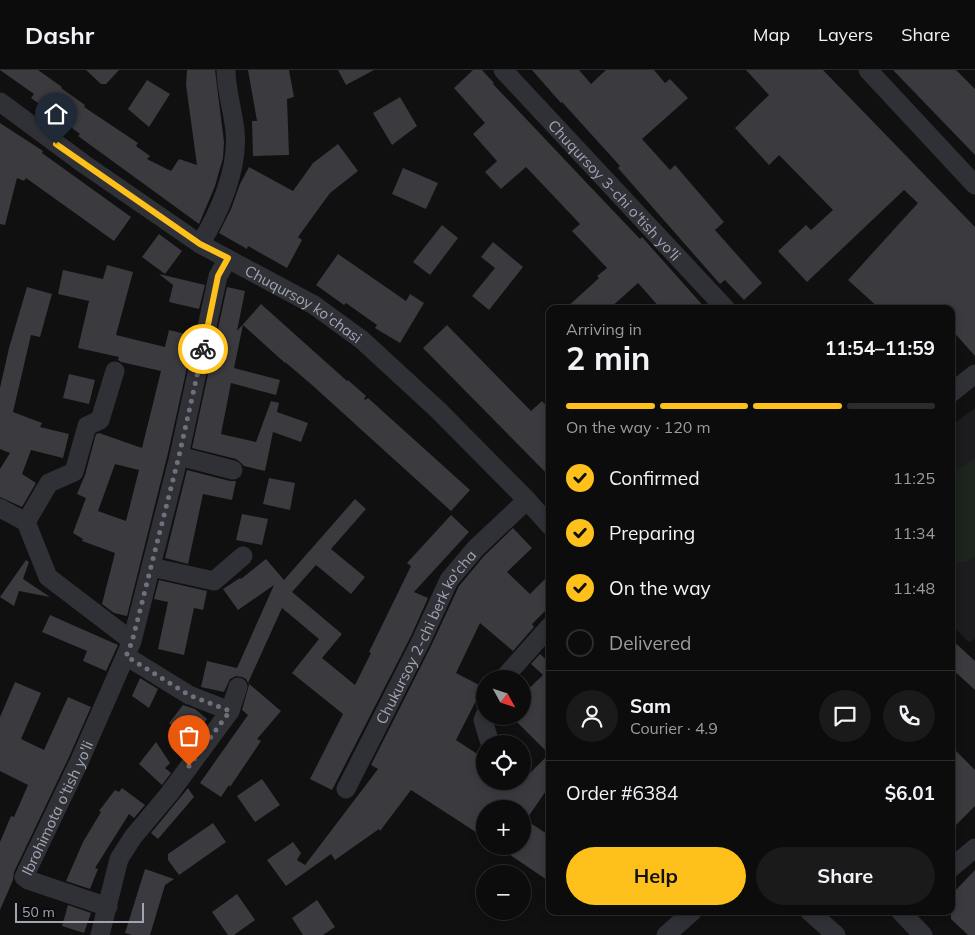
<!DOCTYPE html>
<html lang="en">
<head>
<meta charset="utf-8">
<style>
  :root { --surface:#0c0c0d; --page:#1a1a1b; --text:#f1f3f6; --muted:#9a9b9d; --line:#2c2c2e; --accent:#fec01b }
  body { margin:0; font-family:Mulish,sans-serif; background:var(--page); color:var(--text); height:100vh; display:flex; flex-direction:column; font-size:19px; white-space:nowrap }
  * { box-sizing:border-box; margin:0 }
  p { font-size:16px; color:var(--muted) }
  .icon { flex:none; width:28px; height:28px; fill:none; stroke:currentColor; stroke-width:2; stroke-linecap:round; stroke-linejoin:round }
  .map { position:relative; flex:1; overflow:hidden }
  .sheet { position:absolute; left:546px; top:235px; width:409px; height:610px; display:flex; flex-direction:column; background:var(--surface); border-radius:10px; box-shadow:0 2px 8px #0003,0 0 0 1px var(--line) }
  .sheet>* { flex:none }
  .needle { width:32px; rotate:130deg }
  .buttons { position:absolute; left:476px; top:600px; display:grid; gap:10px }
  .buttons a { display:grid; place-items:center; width:55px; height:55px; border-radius:50%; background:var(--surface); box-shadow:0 2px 8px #0003,0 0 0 1px var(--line); font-size:25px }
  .scale { position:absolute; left:15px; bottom:12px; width:129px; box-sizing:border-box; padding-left:5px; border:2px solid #a0a4b3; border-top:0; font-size:14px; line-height:18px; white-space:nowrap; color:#a0a4b3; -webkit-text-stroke:4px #0b0b0c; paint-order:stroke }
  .pin { position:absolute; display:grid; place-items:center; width:42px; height:42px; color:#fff; margin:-51px -21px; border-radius:50% 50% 50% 0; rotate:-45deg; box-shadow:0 0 5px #0007 }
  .pin .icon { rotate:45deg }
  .courier { position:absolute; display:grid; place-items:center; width:50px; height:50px; margin:-25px; border:4px solid #fec01b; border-radius:50%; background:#fff; color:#222; box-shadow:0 1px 6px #0007 }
  .summary em { font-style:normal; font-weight:700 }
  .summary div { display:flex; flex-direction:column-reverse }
  .summary { display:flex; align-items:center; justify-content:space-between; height:85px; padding:0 20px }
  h1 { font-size:32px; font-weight:700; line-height:38px }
  .bar { display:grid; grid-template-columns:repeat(4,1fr); gap:8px 5px; align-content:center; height:60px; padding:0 20px }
  .bar i { height:6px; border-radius:4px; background:var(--line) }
  .bar .active { background:var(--accent) }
  .bar p { grid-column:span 4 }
  .line { display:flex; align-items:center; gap:12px; padding:0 20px; border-top:1px solid var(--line) }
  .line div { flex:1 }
  .round { display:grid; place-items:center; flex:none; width:52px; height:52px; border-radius:26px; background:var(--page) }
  ol { padding:0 20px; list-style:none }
  li { display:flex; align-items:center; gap:15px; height:55px }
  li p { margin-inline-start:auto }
  li .icon { padding:5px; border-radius:50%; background:var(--accent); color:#111; stroke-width:4 }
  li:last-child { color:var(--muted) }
  li i { width:28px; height:28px; border:2px solid var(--line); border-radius:50% }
  .primary-button { display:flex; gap:10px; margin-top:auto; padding:10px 20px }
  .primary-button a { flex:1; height:58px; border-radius:30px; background:var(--accent); color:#111; font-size:20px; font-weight:700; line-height:58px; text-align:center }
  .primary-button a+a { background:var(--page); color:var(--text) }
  header { display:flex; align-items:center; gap:30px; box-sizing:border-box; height:70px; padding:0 25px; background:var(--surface); border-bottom:1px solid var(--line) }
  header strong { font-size:24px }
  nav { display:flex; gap:28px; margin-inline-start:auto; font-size:18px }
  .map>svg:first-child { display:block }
  .built { fill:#1c1c1e }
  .green { fill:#1c241d }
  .building { fill:#3a3a3f; fill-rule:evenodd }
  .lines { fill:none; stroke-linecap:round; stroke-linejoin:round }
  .minor { stroke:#303136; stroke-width:19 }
  .done { stroke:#6e707a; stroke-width:5; stroke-dasharray:0 9 }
  .route { stroke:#fec01b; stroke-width:6 }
  .labels { text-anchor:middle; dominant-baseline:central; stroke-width:5; stroke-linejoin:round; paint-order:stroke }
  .street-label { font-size:15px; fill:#a0a4b3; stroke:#0b0b0c }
</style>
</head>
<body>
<header>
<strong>Dashr</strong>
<nav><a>Map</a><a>Layers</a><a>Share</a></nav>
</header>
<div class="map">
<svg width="975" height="865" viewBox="0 0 975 865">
  <rect width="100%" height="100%" fill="#101011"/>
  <!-- built -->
  <polygon class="built" points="975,338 975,569 969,572 951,554 951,356"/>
  <!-- green -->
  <polygon class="green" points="975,388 975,487 965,492 951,493 951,404"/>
  <!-- building -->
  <g class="building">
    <polygon points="0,0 38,0 62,17 61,18 85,35 84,37 138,73 136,76 150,86 147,89 171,101 179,89 197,95 186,15 187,0 215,0 224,72 223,88 215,116 199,154 78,66 80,64 31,28 34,24"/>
    <polygon points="86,0 119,0 106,14 101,14"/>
    <polygon points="248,0 289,0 294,27 287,29 289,85 253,86 252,51 257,51"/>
    <polygon points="338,0 374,0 346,15"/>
    <polygon points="473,0 482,0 494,13 493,14 582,108 640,169 642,167 706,239 661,239 638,213 609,239 565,239 599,208 597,206 607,198 572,161 580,154 526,97 501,119 485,102 497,91 473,64 485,53 454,18"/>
    <polygon points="532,0 579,0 591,14 606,0 654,0 665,13 670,9 688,28 642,69 670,100 675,95 724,152 715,160 762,213 744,230 725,210 720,214 618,98 620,96 562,32 561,33"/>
    <polygon points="746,0 823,0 975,157 975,286 951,259 951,239 880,239 848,210 918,133 904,120 807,212 778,181 806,155 811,160 833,140 779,85 769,95 735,58 769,25"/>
    <polygon points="893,0 956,0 975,19 975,85"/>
    <polygon points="147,10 170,24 149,57 128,39"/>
    <polygon points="400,27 417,56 392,75 373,43"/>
    <polygon points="0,53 43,81 42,83 131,147 114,171 26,108 24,111 17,108 5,155 0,154"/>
    <polygon points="338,74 358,101 330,123 298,167 302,170 287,198 248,176 247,179 219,163 231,139 240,114 249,97 293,121 313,93"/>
    <polygon points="403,98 438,113 426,139 392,124"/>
    <polygon points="442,155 458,168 430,205 413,192"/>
    <polygon points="159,164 182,181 165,204 142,187"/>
    <polygon points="493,172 523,197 489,240 472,226 495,198 481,187"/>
    <polygon points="338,184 406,231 410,224 424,233 400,273 375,258 377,255 346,233 344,235 316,215"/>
    <path d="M107,195L133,202L116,265L165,277L169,260L194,266L168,383L127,546L114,543L102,534L115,483L82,471L83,469L73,463L86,428L77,424L85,405L96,364L99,363L142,378L161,301L121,292L118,290L119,287L78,278L89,231L58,224L63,200L103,209ZM115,394L139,400L126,451L98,441Z"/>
    <polygon points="159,204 205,215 199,239 169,232 173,215"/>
    <polygon points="27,217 52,224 40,267 31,265 13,342 42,353 40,357 69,364 63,388 31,380 22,404 36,413 22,437 0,427 0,399 10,383 0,379 0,318 9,278"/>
    <polygon points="227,217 245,221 237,261 261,234 347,311 348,310 366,326 364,329 365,330 368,328 470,420 451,441 312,315 285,292 285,293 243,255 234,298 280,310 276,325 231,313 221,364 256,372 271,331 279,333 277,342 308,353 301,372 273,362 265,401 244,396 240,392 236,389 192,378"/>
    <polygon points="447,255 531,341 542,331 550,339 550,407 423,278"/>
    <polygon points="69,304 95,310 89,334 63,328"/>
    <polygon points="187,400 230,411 236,411 232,430 203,424 188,494 165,488"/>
    <polygon points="269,408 295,413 290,440 263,434"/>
    <polygon points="355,429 366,439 331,479 365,507 351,524 316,495 292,522 342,564 322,588 355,615 371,583 369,582 411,496 407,493 451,445 469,462 414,522 428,528 411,566 332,720 310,709 343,644 292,603 319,569 282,538 248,613 281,641 257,669 261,671 230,717 229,715 221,727 200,713 248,645 242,640 249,615 246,609 242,607 236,606 230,609 224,622 201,617 207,591 237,598 274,515 238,540 223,519 240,508 241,509 266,489 284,510"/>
    <polygon points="242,444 268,449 262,475 236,470"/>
    <polygon points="513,458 532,478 507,502 530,524 550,504 550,536 532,554 534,557 513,581 480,553 456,603 483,617 456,670 485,689 485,711 522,711 549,684 511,646 522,646 522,625 543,605 531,594 540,584 550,593 550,715 526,750 550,766 550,812 497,776 522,776 522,739 485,739 485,768 411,720 380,761 379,759 335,790 331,784 286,816 267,790 293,772 301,783 297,790 305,795 378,699 371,695 431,576 459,516 484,486"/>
    <polygon points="26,490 29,492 23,509 50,527 19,521 14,536 0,527"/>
    <polygon points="159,510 207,521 203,540 194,538 184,585 158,579 168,532 154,529"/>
    <polygon points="50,545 118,575 106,601 83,591 87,581 42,562"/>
    <polygon points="951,569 975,591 975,620 951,598"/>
    <polygon points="140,608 158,619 149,638 132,626"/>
    <polygon points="15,612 41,623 21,669 44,680 68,627 91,637 69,687 14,802 13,810 0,840 0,772 11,746 14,747 28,715 0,701 0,647"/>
    <polygon points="183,635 195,639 207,649 191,670 169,653"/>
    <polygon points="156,672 170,693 165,698 171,703 162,715 139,694"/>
    <polygon points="951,676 975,700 975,736 951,760"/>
    <polygon points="262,709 280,735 255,752 237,726"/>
    <polygon points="122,718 145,735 134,748 129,744 95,798 98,799 90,819 66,811 83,772 101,742 99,741 115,720 119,722"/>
    <polygon points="188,718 194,727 158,769 151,763"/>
    <polygon points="213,753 226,772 179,805 168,790 168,784"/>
    <polygon points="145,799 174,809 165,815 150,865 132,865 125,863"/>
    <polygon points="975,800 975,865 968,865 951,849 951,825"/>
    <polygon points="237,824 255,850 234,865 228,865 212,842"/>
    <polygon points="317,830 335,857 323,865 303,865 292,848"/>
    <polygon points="68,835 91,843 84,863 62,856"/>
  </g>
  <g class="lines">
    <!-- minor -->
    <g class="minor">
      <path id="s1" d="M503,0L726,239"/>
      <polyline points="868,0 975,115"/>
      <path id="s2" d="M0,32L84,94L200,174L314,235L362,270L438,340L527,430L550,456"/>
      <path d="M200,174C219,144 239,98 235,61C233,41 226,20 226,0"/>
      <polyline points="951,323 975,304"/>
      <polyline points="179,386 233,400"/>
      <polyline points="0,438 26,452 48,507 132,571"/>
      <polyline points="26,452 49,413 74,402 87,356 100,350 115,301"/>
      <polyline points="151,497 214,511 243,486"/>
      <polyline points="126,586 189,625 230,641"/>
      <polyline points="503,609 550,556"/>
      <polyline points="485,645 483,650 489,670 493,674"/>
      <path id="s3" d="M346,719L421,571L449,510L476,478L527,430"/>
      <polyline points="951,798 975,778"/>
      <path id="s4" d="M108,837L28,810L24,807L79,692L132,571L179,386L218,206L228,189"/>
      <polyline points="809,841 836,865"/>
      <polyline points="900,841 923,865"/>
      <polyline points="100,865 119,789 133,767 169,724 230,641 238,617"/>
      <polyline points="666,865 693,841"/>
    </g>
  </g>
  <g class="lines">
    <!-- done -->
    <polyline class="done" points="189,696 230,641 189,625 126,586 132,572 179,386 203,279"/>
    <!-- route -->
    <polyline class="route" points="56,74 200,174 228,188 218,206 203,279"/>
  </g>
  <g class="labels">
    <!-- street labels -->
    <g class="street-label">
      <text stroke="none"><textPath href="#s1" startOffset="164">Chuqursoy 3-chi o'tish yo'li</textPath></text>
      <text stroke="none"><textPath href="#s2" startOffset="365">Chuqursoy ko'chasi</textPath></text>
      <text stroke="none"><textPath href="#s3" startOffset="172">Chukursoy 2-chi berk ko'cha</textPath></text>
      <text stroke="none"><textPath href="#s4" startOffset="166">Ibrohimota o'tish yo'li</textPath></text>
    </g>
  </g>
</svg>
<div class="buttons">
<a><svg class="needle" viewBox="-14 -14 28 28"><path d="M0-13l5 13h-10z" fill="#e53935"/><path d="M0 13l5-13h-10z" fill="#9a9b9d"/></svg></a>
<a><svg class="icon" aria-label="locate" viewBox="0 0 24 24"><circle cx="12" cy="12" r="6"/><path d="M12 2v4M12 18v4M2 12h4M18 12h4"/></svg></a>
<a>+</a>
<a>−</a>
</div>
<div class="scale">50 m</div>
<div class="pin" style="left:189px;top:696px;background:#ea580c"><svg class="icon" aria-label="bag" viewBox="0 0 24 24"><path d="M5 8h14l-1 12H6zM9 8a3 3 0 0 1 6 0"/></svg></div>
<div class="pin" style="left:56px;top:74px;background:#1f2937"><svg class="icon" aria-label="home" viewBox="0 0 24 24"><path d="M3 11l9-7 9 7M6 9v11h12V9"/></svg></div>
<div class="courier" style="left:203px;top:279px"><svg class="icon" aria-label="bike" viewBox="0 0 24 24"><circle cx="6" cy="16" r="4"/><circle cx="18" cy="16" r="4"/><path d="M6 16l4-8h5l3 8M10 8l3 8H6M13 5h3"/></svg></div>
<section class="sheet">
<div class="summary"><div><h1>2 min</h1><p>Arriving in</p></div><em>11:54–11:59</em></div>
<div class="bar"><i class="active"></i><i class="active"></i><i class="active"></i><i></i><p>On the way · 120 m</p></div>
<ol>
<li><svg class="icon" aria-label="check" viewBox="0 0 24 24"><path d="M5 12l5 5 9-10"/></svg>Confirmed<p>11:25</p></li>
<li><svg class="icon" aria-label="check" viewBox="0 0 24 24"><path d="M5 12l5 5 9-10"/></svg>Preparing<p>11:34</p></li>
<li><svg class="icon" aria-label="check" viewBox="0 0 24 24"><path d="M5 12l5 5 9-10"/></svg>On the way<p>11:48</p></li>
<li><i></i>Delivered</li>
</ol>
<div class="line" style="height:90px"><a class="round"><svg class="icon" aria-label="person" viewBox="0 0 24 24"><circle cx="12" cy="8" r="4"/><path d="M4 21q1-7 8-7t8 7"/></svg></a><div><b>Sam</b><p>Courier · 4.9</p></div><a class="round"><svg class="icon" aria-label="chat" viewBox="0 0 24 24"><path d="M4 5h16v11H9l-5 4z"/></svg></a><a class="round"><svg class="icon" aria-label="phone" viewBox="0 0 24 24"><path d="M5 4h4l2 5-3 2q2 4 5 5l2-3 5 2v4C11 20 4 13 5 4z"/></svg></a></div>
<div class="line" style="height:65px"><div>Order #6384</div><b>$6.01</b></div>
<div class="primary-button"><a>Help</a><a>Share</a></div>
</section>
</div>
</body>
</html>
